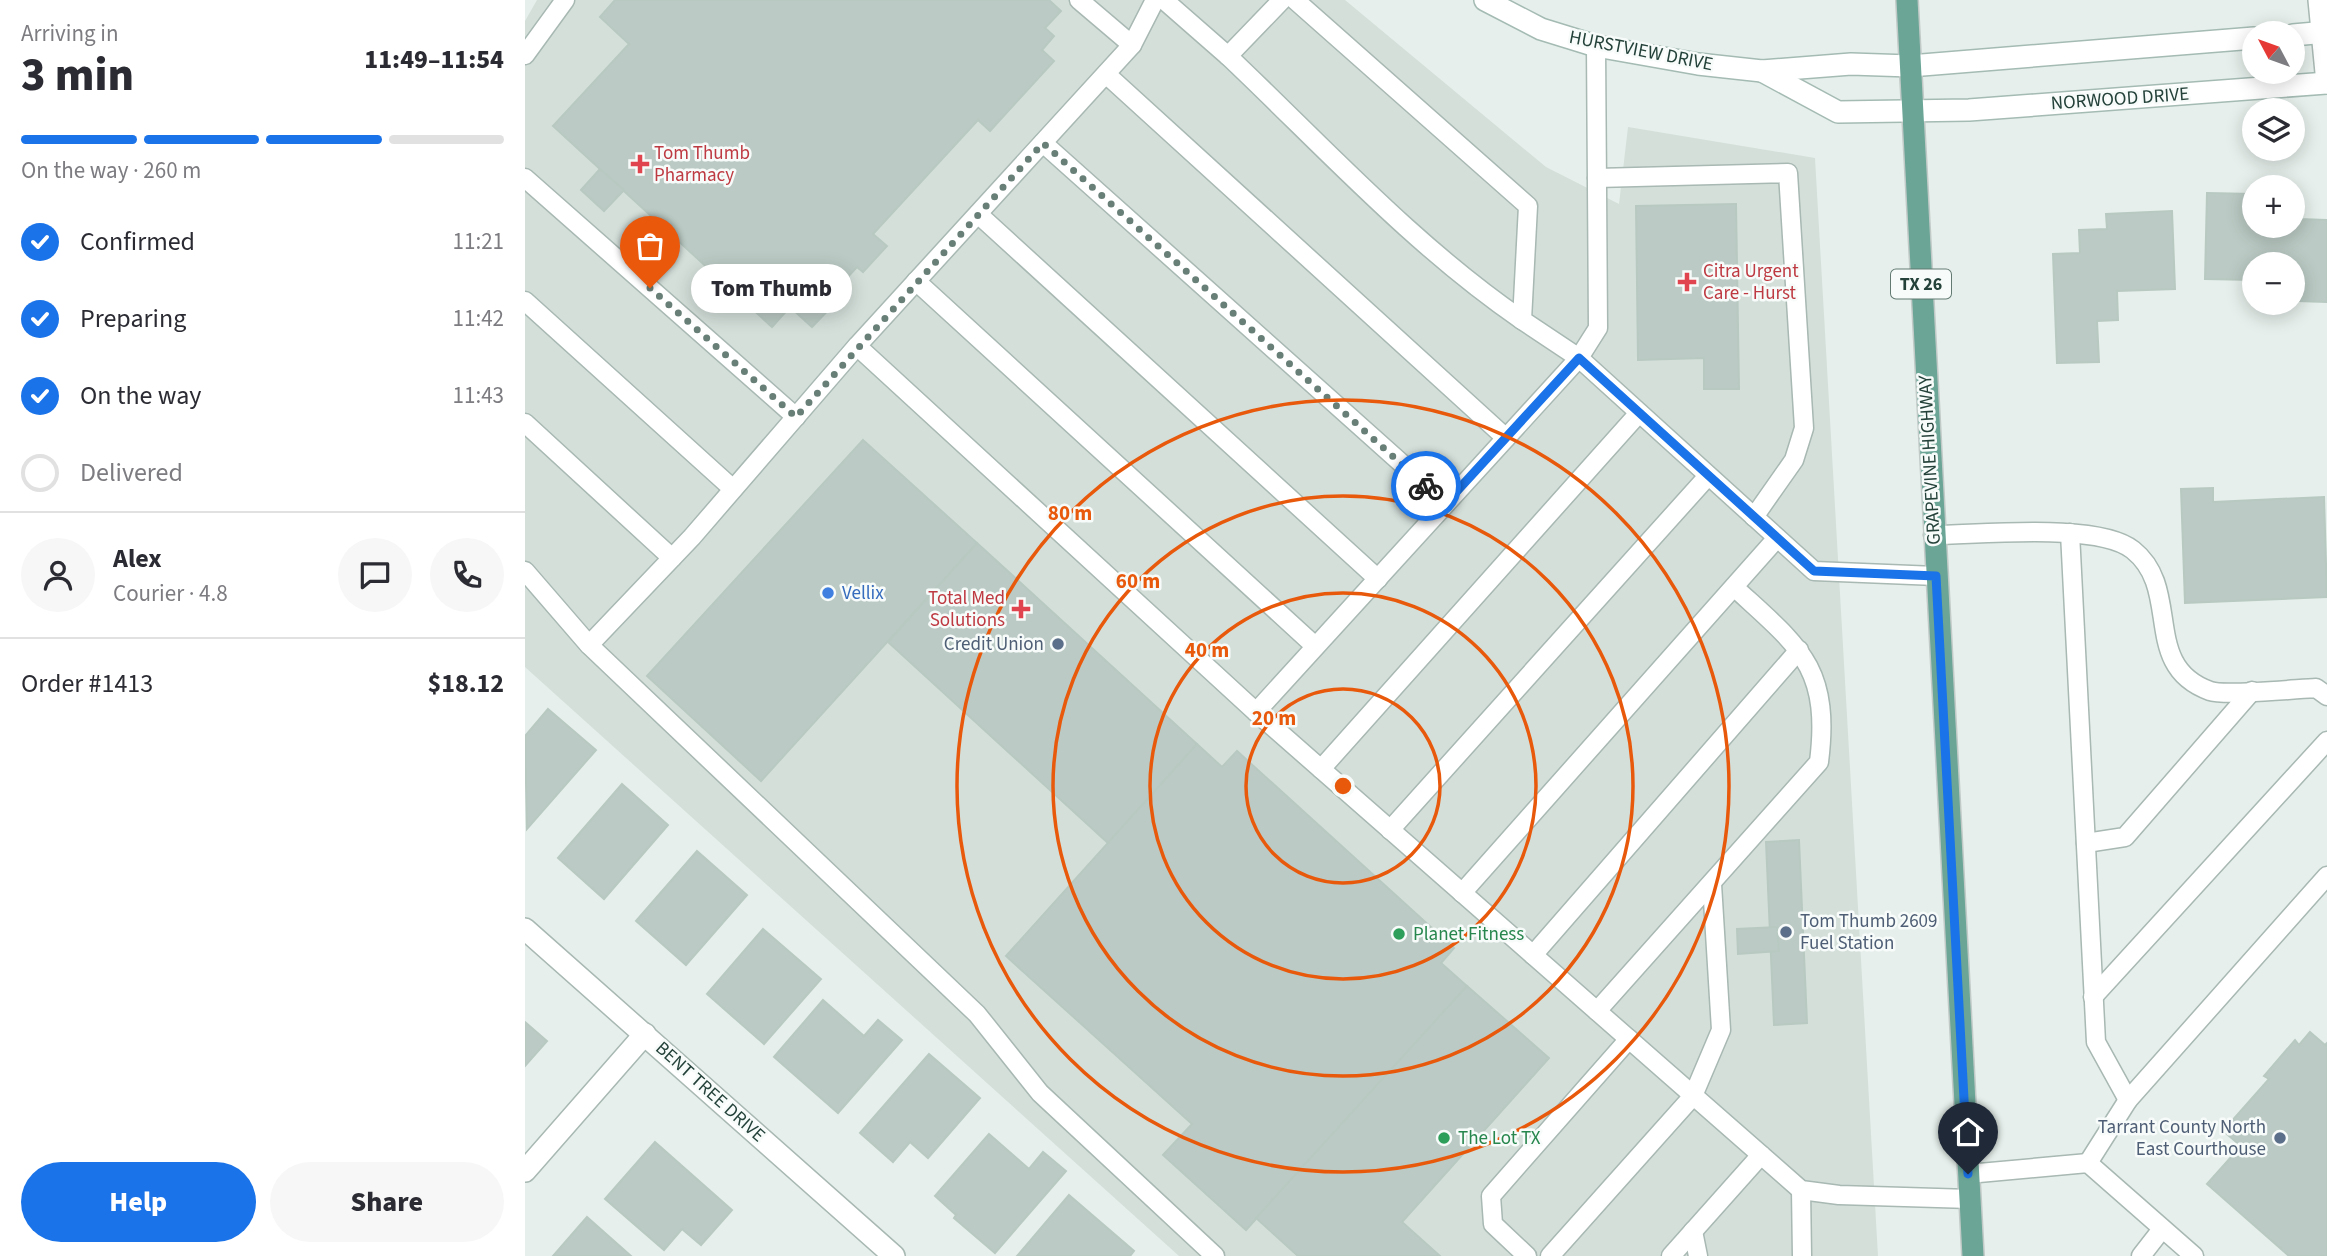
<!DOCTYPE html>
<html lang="en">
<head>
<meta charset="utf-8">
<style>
  :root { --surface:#fff; --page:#f7f7f7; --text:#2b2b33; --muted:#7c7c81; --line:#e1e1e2; --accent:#1a73e8 }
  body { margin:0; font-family:"Source Sans 3",sans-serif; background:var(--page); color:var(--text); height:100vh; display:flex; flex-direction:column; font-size:26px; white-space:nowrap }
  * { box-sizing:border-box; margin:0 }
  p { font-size:23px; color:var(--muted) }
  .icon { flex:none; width:38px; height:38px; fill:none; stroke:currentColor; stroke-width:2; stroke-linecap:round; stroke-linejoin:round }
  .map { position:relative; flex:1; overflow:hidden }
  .details { display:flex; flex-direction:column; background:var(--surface); width:525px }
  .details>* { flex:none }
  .needle { width:46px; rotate:311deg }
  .controls { position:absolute; left:1717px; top:21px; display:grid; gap:14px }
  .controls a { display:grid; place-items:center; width:63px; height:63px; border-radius:50%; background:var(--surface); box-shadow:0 4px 18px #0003; font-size:35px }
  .pin { position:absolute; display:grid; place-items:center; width:60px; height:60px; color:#fff; margin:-72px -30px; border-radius:50% 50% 50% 0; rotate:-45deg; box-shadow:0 0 7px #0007 }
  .pin .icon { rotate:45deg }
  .courier { position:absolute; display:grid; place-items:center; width:70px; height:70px; margin:-35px; border:5px solid #1a73e8; border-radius:50%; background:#fff; color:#222; box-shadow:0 2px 9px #0007 }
  .bubble { position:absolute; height:49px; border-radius:24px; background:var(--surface); box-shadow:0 4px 18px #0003; font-size:23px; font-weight:800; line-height:49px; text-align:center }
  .headline em { font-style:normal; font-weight:800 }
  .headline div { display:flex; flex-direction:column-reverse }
  .headline { display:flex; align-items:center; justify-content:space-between; height:119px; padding:0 21px }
  h1 { font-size:46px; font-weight:800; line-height:52px }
  .bar { display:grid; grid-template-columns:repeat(4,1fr); gap:10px 7px; align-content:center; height:84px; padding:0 21px }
  .bar i { height:9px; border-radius:5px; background:var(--line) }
  .bar .active { background:var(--accent) }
  .bar p { grid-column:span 4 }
  .line { display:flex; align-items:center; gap:18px; padding:0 21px; border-top:2px solid var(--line) }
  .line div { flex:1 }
  .round { display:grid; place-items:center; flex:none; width:74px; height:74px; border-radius:37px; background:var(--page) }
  ol { padding:0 21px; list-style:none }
  li { display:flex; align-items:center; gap:21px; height:77px }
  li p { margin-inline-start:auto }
  li .icon { padding:7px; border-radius:50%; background:var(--accent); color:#fff; stroke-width:4 }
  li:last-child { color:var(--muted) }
  li i { width:38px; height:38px; border:4px solid var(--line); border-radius:50% }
  .cta { display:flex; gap:14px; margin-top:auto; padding:14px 21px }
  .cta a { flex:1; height:80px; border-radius:42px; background:var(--accent); color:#fff; font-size:28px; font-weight:800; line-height:80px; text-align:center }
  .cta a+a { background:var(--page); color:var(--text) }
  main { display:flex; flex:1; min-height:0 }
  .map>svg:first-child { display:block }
  .built { fill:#d4dfda }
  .building { fill:#bbcac4; stroke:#b8c9c2; stroke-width:2 }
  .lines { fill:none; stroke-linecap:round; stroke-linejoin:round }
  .lane-casing { stroke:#a8b8b2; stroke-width:21 }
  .street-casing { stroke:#a8b8b2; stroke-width:24 }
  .secondary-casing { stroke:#a4bbb3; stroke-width:24 }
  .primary-casing { stroke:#c2cac8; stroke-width:24 }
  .lane { stroke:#fff; stroke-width:18 }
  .street { stroke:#fff; stroke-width:21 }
  .secondary { stroke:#fff; stroke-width:21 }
  .primary { stroke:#6aa596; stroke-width:21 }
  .done { stroke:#687f78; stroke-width:7; stroke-dasharray:0 12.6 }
  .route { stroke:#1a73e8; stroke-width:9 }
  .ring { fill:none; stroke:#e8590c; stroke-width:3.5 }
  .health-dot { fill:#e0444e; stroke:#f7fbf9; stroke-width:2.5 }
  .shop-dot { fill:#3f7fe0; stroke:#f7fbf9; stroke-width:2.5 }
  .service-dot { fill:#5c6f8a; stroke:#f7fbf9; stroke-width:2.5 }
  .leisure-dot { fill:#2e9e5b; stroke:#f7fbf9; stroke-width:2.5 }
  .labels { text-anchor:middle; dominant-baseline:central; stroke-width:5; stroke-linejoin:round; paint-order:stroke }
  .shield { fill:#f7fbf9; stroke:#637a73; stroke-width:2 }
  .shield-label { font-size:18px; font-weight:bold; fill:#24423a }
  .street-label { font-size:19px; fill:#24423a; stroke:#f7fbf9 }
  .health-label { font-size:19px; fill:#be3a42; stroke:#f7fbf9; text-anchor:start }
  .shop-label { font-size:19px; fill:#366cbe; stroke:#f7fbf9; text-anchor:start }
  .service-label { font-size:19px; fill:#4e5e75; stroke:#f7fbf9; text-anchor:end }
  .leisure-label { font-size:19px; fill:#27864d; stroke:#f7fbf9; text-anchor:start }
  .centre { fill:#e8590c; stroke:#f7fbf9; stroke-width:3.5 }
  .ring-label { font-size:21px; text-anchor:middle; font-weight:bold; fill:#e8590c; stroke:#f7fbf9; stroke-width:5; stroke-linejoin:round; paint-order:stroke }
</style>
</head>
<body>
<main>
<section class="details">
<div class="headline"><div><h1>3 min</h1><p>Arriving in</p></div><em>11:49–11:54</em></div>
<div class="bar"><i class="active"></i><i class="active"></i><i class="active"></i><i></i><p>On the way · 260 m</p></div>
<ol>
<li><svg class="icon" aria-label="check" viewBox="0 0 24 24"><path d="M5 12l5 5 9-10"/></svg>Confirmed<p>11:21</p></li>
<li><svg class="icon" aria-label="check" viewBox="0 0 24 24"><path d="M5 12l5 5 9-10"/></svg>Preparing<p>11:42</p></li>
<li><svg class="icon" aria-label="check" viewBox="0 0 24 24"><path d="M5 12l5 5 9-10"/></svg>On the way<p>11:43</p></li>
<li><i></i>Delivered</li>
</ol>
<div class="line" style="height:126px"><a class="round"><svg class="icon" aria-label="person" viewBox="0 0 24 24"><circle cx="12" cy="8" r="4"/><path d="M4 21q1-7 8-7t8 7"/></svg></a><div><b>Alex</b><p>Courier · 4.8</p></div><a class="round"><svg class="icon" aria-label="chat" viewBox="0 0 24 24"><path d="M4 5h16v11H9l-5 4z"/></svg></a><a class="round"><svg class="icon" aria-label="phone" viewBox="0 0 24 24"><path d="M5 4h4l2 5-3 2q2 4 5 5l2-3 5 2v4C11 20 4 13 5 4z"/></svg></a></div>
<div class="line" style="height:91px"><div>Order #1413</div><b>$18.12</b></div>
<div class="cta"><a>Help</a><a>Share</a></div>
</section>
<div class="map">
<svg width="1802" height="1256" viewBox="0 0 1802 1256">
  <rect width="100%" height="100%" fill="#e6efeb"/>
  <!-- built -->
  <polygon class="built" points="12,0 820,0 1021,167 1094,204 1103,127 1290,158 1353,1256 654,1256 0,667 0,21"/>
  <!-- building -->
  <g class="building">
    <polygon points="90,0 524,0 536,11 520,28 529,36 517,50 529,61 465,131 453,120 348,234 362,246 338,272 332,267 306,295 312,301 287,327 265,307 247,327 28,126 104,44 75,17"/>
    <polygon points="75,169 99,190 79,211 56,190"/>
    <polygon points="1682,193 1729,194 1729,226 1768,226 1768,195 1774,195 1774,219 1802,220 1802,302 1773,301 1773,281 1768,281 1768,264 1729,264 1729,280 1680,279"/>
    <polygon points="1211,204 1214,389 1179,389 1179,358 1113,360 1111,206"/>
    <polygon points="1647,211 1650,289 1592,291 1593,320 1572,321 1574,362 1532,363 1528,254 1555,253 1554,230 1582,229 1581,214"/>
    <polygon points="338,440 452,543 236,781 122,676"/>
    <polygon points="1688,488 1688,502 1799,497 1802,597 1660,603 1656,489"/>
    <polygon points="452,543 672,744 583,843 363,642"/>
    <polygon points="23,709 71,750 2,829 0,736"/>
    <polygon points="672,744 697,767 712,751 929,948 916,963 942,986 721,1230 638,1155 667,1124 481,956"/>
    <polygon points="97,784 143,825 79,899 33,858"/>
    <polygon points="1274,840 1282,1023 1249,1025 1241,842"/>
    <polygon points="172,851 222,895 161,965 111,921"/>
    <polygon points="1252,927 1254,951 1213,954 1212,929"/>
    <polygon points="238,929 296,979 239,1044 182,994"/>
    <polygon points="942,986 1024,1058 877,1222 915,1256 773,1256 731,1218"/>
    <polygon points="298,1000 339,1036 353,1020 377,1040 313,1113 249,1057"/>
    <polygon points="0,1022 22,1041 0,1066"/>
    <polygon points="1785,1032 1800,1045 1802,1043 1802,1256 1764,1256 1682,1184 1716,1146 1698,1131 1744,1079 1739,1076 1770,1040 1774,1045"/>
    <polygon points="404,1054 455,1098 403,1158 385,1142 368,1162 335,1133"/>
    <polygon points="464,1134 504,1169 518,1152 541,1171 470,1253 429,1218 431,1215 410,1196"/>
    <polygon points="130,1142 207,1210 176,1245 157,1229 139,1250 80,1199"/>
    <polygon points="544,1195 609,1251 605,1256 492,1256"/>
    <polygon points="62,1217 106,1256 28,1256"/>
  </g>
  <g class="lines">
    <defs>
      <g id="lane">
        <polyline points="554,0 607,45"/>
        <polyline points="630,0 607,45 332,346 731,712"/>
        <polyline points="639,0 703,56 757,0"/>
        <polyline points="770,0 1003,206 997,320 1054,358 1073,328 1071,46"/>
        <polyline points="0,55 40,0"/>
        <path d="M703,56C798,146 889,246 997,320"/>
        <polyline points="581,74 981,438"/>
        <polyline points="518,143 921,503"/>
        <polyline points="0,178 271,417"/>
        <polyline points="1072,178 1263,173 1279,428 1269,460 1229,517"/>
        <polyline points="453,214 853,579"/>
        <polyline points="391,281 790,646"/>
        <polyline points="0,301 208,489"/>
        <polyline points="0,423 147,558"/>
        <polyline points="1545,533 1571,1042 1603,1100"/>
        <path d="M1408,535C1454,535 1574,522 1608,550C1658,590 1615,666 1685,691C1700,696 1771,689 1791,688L1802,696"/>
        <polyline points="0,571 64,645 167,537 332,346"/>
        <polyline points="1411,576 1289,571 1054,358 731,712 1276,1190 1314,1195 1445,1199"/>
        <polyline points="64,645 452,1014 515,1093 690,1256"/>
        <polyline points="796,769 1114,413"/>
        <polyline points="865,830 1183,476"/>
        <polyline points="1561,843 1600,837 1727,691"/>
        <polyline points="937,893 1252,538"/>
        <polyline points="1008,955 1274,650"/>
        <polyline points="1568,997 1802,741"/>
        <path d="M1072,1011L1294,762C1306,666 1273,646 1209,587"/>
        <polyline points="1563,1163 1603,1100 1802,876"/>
        <polyline points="1443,1174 1563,1163 1669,1256"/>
        <polyline points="1276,1190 1277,1256"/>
        <polyline points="1168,1231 1173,1256"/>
        <polyline points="1002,1256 968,1224 966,1196 1104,1039"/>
        <polyline points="1025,1256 1168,1096 1196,1030 1187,884"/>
        <polyline points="1146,1256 1236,1155"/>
        <polyline points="1616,1256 1637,1229"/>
      </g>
      <g id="street">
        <polyline points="1794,0 1802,83"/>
        <polyline points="0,929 369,1256"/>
        <polyline points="0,1171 120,1034"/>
      </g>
      <g id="secondary">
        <polyline points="960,0 1016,29 1071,46 1173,64 1237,71 1326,64 1385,66 1729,38"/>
        <polyline points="1768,35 1802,32"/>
        <polyline points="1237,71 1313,112 1444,110 1802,83"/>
      </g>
      <polyline id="primary" points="1382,0 1448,1256"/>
    </defs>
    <!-- lane casing -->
    <use href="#lane" class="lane-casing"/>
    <!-- street casing -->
    <use href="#street" class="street-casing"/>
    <!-- secondary casing -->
    <use href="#secondary" class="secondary-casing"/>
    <!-- primary casing -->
    <use href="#primary" class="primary-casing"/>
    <!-- lane -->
    <use href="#lane" class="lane"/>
    <!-- street -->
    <use href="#street" class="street"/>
    <!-- secondary -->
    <use href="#secondary" class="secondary"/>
    <!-- primary -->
    <use href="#primary" class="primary"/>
  </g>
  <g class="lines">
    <!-- done -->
    <polyline class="done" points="125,288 271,417 518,143 901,486"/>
    <!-- route -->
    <polyline class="route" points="901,486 921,503 1054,358 1289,571 1411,576 1443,1174"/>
  </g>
  <!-- distance rings -->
  <g class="ring">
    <circle cx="818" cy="786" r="97"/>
    <circle cx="818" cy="786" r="193"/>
    <circle cx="818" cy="786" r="290"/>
    <circle cx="818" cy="786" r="386"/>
  </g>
  <!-- markers -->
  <g class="health-dot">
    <path d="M111.5 153.5h7v7h7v7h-7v7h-7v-7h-7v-7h7z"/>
    <path d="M1158.5 271.5h7v7h7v7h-7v7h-7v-7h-7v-7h7z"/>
    <path d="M492.5 598.5h7v7h7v7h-7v7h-7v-7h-7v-7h7z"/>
  </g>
  <circle class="shop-dot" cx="303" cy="593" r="7"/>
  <g class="service-dot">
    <circle cx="533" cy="644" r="7"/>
    <circle cx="1261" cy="932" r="7"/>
    <circle cx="1755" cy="1138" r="7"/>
  </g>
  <g class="leisure-dot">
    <circle cx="874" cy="934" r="7"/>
    <circle cx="919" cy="1138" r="7"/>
  </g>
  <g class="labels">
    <!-- shield labels -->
    <rect class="shield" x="1366" y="269.5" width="60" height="29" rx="5"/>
    <g class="shield-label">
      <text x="1396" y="284">TX 26</text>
    </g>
    <!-- street labels -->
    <g class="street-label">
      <text transform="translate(1116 51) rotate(11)">HURSTVIEW DRIVE</text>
      <text transform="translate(1595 99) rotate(-4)">NORWOOD DRIVE</text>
      <text transform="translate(1405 460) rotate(-93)">GRAPEVINE HIGHWAY</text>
      <text transform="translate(185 1092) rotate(42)">BENT TREE DRIVE</text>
    </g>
    <!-- health labels -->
    <g class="health-label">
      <text x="129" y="153">Tom Thumb<tspan x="129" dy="22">Pharmacy</tspan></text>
      <text x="1178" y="271">Citra Urgent<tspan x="1178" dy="22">Care - Hurst</tspan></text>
      <text x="480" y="598" text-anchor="end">Total Med<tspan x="480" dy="22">Solutions</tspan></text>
    </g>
    <!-- shop labels -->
    <g class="shop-label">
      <text x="317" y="593">Vellix</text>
    </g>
    <!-- service labels -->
    <g class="service-label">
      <text x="519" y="644">Credit Union</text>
      <text x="1275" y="921" text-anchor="start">Tom Thumb 2609<tspan x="1275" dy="22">Fuel Station</tspan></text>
      <text x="1741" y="1127">Tarrant County North<tspan x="1741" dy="22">East Courthouse</tspan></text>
    </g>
    <!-- leisure labels -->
    <g class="leisure-label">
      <text x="888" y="934">Planet Fitness</text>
      <text x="933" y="1138">The Lot TX</text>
    </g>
  </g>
  <circle cx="818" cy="786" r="10" class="centre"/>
  <g class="ring-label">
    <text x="545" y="520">80 m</text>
    <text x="613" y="588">60 m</text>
    <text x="682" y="657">40 m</text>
    <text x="749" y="725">20 m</text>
  </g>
</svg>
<div class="controls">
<a><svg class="needle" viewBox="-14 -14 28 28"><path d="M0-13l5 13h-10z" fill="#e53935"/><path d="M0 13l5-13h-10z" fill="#7c7c81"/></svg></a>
<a><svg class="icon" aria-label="layers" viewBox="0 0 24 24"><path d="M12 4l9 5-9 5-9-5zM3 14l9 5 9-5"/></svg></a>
<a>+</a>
<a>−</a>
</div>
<div class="pin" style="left:125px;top:288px;background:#ea580c"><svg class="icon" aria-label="bag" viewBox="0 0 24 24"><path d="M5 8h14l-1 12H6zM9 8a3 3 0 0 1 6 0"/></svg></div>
<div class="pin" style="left:1443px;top:1174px;background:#1f2937"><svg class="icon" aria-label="home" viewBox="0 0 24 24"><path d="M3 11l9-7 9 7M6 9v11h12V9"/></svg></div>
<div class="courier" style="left:901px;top:486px"><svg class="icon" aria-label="bike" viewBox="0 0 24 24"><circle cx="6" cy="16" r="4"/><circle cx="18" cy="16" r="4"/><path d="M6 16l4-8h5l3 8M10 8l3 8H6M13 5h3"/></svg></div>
<div class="bubble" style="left:166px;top:264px;width:161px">Tom Thumb</div>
</div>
</main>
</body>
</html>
